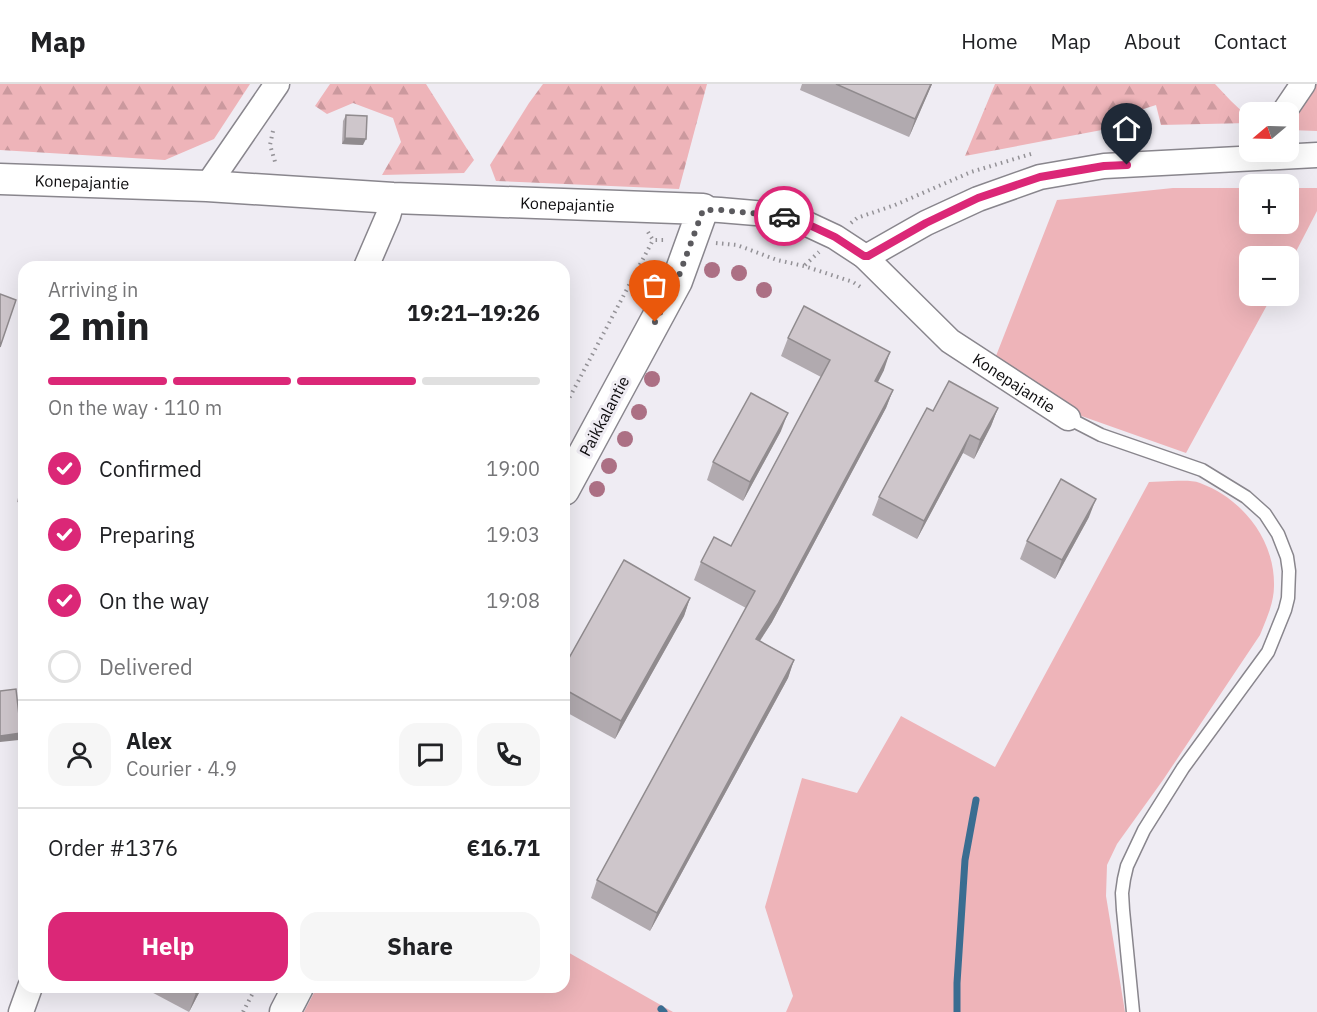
<!DOCTYPE html>
<html lang="en">
<head>
<meta charset="utf-8">
<style>
  :root { --surface:#fff; --page:#f6f6f6; --text:#202124; --muted:#757577; --line:#e0e0e0; --accent:#db2777 }
  body { margin:0; font-family:"IBM Plex Sans",sans-serif; background:var(--page); color:var(--text); height:100vh; display:flex; flex-direction:column; font-size:22px; white-space:nowrap }
  * { box-sizing:border-box; margin:0 }
  p { font-size:20px; color:var(--muted) }
  .icon { flex:none; width:33px; height:33px; fill:none; stroke:currentColor; stroke-width:2; stroke-linecap:round; stroke-linejoin:round }
  .map { position:relative; flex:1; overflow:hidden }
  .side { position:absolute; left:18px; top:177px; width:552px; height:732px; display:flex; flex-direction:column; background:var(--surface); border-radius:18px; box-shadow:0 6px 24px #0002 }
  .side>* { flex:none }
  .needle { width:39px; rotate:251deg }
  .controls { position:absolute; left:1239px; top:18px; display:grid; gap:12px }
  .controls a { display:grid; place-items:center; width:60px; height:60px; border-radius:12px; background:var(--surface); box-shadow:0 6px 24px #0002; font-size:30px }
  .pin { position:absolute; display:grid; place-items:center; width:51px; height:51px; color:#fff; margin:-62px -26px; border-radius:50% 50% 50% 0; rotate:-45deg; box-shadow:0 0 6px #0007 }
  .pin .icon { rotate:45deg }
  .courier { position:absolute; display:grid; place-items:center; width:60px; height:60px; margin:-30px; border:4px solid #db2777; border-radius:50%; background:#fff; color:#222; box-shadow:0 2px 8px #0007 }
  .overview em { font-style:normal; font-weight:700 }
  .overview div { display:flex; flex-direction:column-reverse }
  .overview { display:flex; align-items:center; justify-content:space-between; height:102px; padding:0 30px }
  h1 { font-size:39px; font-weight:700; line-height:45px }
  .bar { display:grid; grid-template-columns:repeat(4,1fr); gap:9px 6px; align-content:center; height:72px; padding:0 30px }
  .bar i { height:8px; border-radius:4px; background:var(--line) }
  .bar .on { background:var(--accent) }
  .bar p { grid-column:span 4 }
  .line { display:flex; align-items:center; gap:15px; padding:0 30px; border-top:2px solid var(--line) }
  .line div { flex:1 }
  .round { display:grid; place-items:center; flex:none; width:63px; height:63px; border-radius:18px; background:var(--page) }
  ol { padding:0 30px; list-style:none }
  li { display:flex; align-items:center; gap:18px; height:66px }
  li p { margin-inline-start:auto }
  li .icon { padding:6px; border-radius:50%; background:var(--accent); color:#fff; stroke-width:4 }
  li:last-child { color:var(--muted) }
  li i { width:33px; height:33px; border:3px solid var(--line); border-radius:50% }
  .cta { display:flex; gap:12px; margin-top:auto; padding:12px 30px }
  .cta a { flex:1; height:69px; border-radius:18px; background:var(--accent); color:#fff; font-size:24px; font-weight:700; line-height:69px; text-align:center }
  .cta a+a { background:var(--page); color:var(--text) }
  header { display:flex; align-items:center; gap:36px; box-sizing:border-box; height:84px; padding:0 30px; background:var(--surface); border-bottom:2px solid var(--line) }
  header strong { font-size:28px }
  nav { display:flex; gap:33px; margin-inline-start:auto; font-size:21px }
  .map>svg:first-child { display:block }
  .green { fill:#eeb4b9 }
  .forest { fill:url(#forest-firs) }
  .lines { fill:none; stroke-linecap:round; stroke-linejoin:round }
  .stream { stroke:#3a6d91; stroke-width:7 }
  .service-casing { stroke:#89868d; stroke-width:15 }
  .minor-casing { stroke:#89868d; stroke-width:27 }
  .tertiary-casing { stroke:#89868d; stroke-width:33 }
  .path { stroke:#949297; stroke-width:4; stroke-dasharray:1.5 4.5; stroke-linecap:butt }
  .service { stroke:#fff; stroke-width:12 }
  .minor { stroke:#fff; stroke-width:24 }
  .tertiary { stroke:#fff; stroke-width:30 }
  .tree { fill:#ac7084 }
  .wall { fill:#b1aaaf }
  .shaded-wall { fill:#908b8e }
  .building { fill:#cec6cb; stroke:#908b8e; stroke-width:1.5 }
  .done { stroke:#5b5a5e; stroke-width:6; stroke-dasharray:0 10.8 }
  .route { stroke:#db2777; stroke-width:8 }
  .labels { text-anchor:middle; dominant-baseline:central; stroke-width:6; stroke-linejoin:round; paint-order:stroke }
  .street-label { font-size:16px; fill:#0c0b0d; stroke:#efecf3 }
</style>
</head>
<body>
<header>
<strong>Map</strong>
<nav><a>Home</a><a>Map</a><a>About</a><a>Contact</a></nav>
</header>
<div class="map">
<svg width="1317" height="928" viewBox="0 0 1317 928">
  <defs>
    <pattern id="forest-firs" width="22" height="20" patternUnits="userSpaceOnUse" patternTransform="scale(1.5)"><rect width="22" height="20" fill="#eeb4b9"/><path d="M5 1l3.5 6h-7zM16 11l3.5 6h-7z" fill="#cb999e"/></pattern>
  </defs>
  <rect width="100%" height="100%" fill="#efecf3"/>
  <!-- green -->
  <g class="green">
    <polygon points="1308,0 1317,0 1317,47 1289,46 1289,29"/>
    <polygon points="1173,104 1249,104 1250,140 1288,140 1289,104 1317,104 1317,127 1289,181 1288,172 1250,172 1250,212 1272,212 1186,369 1073,329 994,277 1057,116"/>
    <path d="M1172,397C1181,397 1192,396 1200,399C1243,415 1275,456 1274,502C1274,519 1266,536 1260,551L1163,696L1117,760L1107,781L1106,812L1125,928H786L793,912L765,823L802,694L857,709L901,632L995,683L1149,398Z"/>
    <polygon points="564,866 673,928 304,928 317,903 564,903"/>
  </g>
  <!-- forest -->
  <g class="forest">
    <polygon points="0,0 250,0 214,55 165,76 0,66"/>
    <polygon points="330,0 426,0 474,76 464,89 382,91 401,58 393,34 353,19 327,30 315,22"/>
    <polygon points="543,0 707,0 679,105 496,97 490,81 529,19"/>
    <polygon points="995,0 1215,0 1231,17 1249,34 1249,39 1161,41 1156,21 1122,32 1107,45 965,72"/>
  </g>
  <g class="lines">
    <!-- stream -->
    <g class="stream">
      <polyline points="661,925 664,928"/>
      <polyline points="957,928 957,899 965,776 976,716"/>
    </g>
    <defs>
      <polyline id="service" points="1068,334 1101,351 1202,386 1246,413 1265,430 1278,450 1287,473 1289,487 1288,514 1285,526 1268,568 1183,684 1144,746 1127,782 1124,795 1122,809 1123,826 1133,928"/>
      <g id="minor">
        <polyline points="1284,28 1303,0"/>
        <polyline points="207,102 277,0"/>
        <path id="s1" d="M703,125L720,126L790,132L835,153L864,172L950,257L1068,334"/>
        <polyline points="864,172 868,172 926,139 978,115 1040,93 1104,82 1317,71"/>
        <polyline points="366,183 388,132 393,114"/>
        <polyline points="21,928 30,903"/>
      </g>
      <g id="tertiary">
        <path id="s2" d="M0,95L207,102L393,114L703,125L677,197L564,406"/>
        <polyline points="285,928 298,903"/>
      </g>
    </defs>
    <!-- service casing -->
    <use href="#service" class="service-casing"/>
    <!-- minor casing -->
    <use href="#minor" class="minor-casing"/>
    <!-- tertiary casing -->
    <use href="#tertiary" class="tertiary-casing"/>
    <!-- path -->
    <g class="path">
      <polyline points="273,47 270,61 276,81"/>
      <polyline points="1113,57 1144,55"/>
      <polyline points="851,139 857,134 895,121 971,88 1031,70"/>
      <polyline points="648,148 653,156 666,156"/>
      <polyline points="716,159 737,161 777,176 804,182 853,198 862,204"/>
      <polyline points="805,181 819,168"/>
      <polyline points="564,324 653,156"/>
      <polyline points="243,928 256,903"/>
    </g>
    <!-- service -->
    <use href="#service" class="service"/>
    <!-- minor -->
    <use href="#minor" class="minor"/>
    <!-- tertiary -->
    <use href="#tertiary" class="tertiary"/>
  </g>
  <!-- trees -->
  <g class="tree">
    <circle cx="712" cy="186" r="8"/>
    <circle cx="739" cy="189" r="8"/>
    <circle cx="764" cy="206" r="8"/>
    <circle cx="652" cy="295" r="8"/>
    <circle cx="639" cy="328" r="8"/>
    <circle cx="625" cy="355" r="8"/>
    <circle cx="609" cy="382" r="8"/>
    <circle cx="597" cy="405" r="8"/>
  </g>
  <!-- wall -->
  <g class="wall">
    <polygon points="802,0 932,0 909,53 800,6"/>
    <polygon points="346,31 363,61 342,60 343,37"/>
    <polygon points="788,254 884,286 878,298 893,306 886,324 772,538 760,557 794,576 788,594 650,847 591,814 597,796 746,524 694,496 701,478 731,462 821,293 781,272"/>
    <polygon points="998,324 991,342 974,375 963,369 917,455 872,431 879,413"/>
    <polygon points="781,347 743,417 707,396 713,378"/>
    <polygon points="24,388 24,420 17,418"/>
    <polygon points="1089,433 1055,495 1020,475 1027,457"/>
    <polygon points="690,514 684,532 615,655 564,627 564,583"/>
    <polygon points="142,903 202,903 189,928"/>
  </g>
  <!-- shaded-wall -->
  <g class="shaded-wall">
    <polygon points="931,0 932,0 909,53 915,35"/>
    <polygon points="345,54 366,55 363,61 342,60"/>
    <polygon points="890,268 884,286 869,315 875,297"/>
    <polygon points="893,306 886,324 772,538 749,573 756,555"/>
    <polygon points="998,324 991,342 974,375 980,356"/>
    <polygon points="788,329 781,347 743,417 750,398"/>
    <polygon points="970,351 963,369 917,455 924,437"/>
    <polygon points="1096,415 1089,433 1055,495 1062,476"/>
    <polygon points="690,514 684,532 615,655 621,637"/>
    <polygon points="794,576 788,594 650,847 657,829"/>
    <polygon points="21,649 19,656 0,658 0,652"/>
    <polygon points="199,903 202,903 189,928 196,909"/>
  </g>
  <!-- building -->
  <g class="building">
    <polygon points="836,0 931,0 915,35"/>
    <polygon points="346,31 367,32 366,55 345,54"/>
    <polygon points="0,210 16,216 0,263"/>
    <polygon points="804,222 890,268 875,297 893,306 778,520 756,555 794,576 657,829 597,796 755,507 701,478 714,453 731,462 830,276 788,254"/>
    <polygon points="949,297 998,324 980,356 970,351 924,437 879,413 927,324 933,327"/>
    <polygon points="751,309 788,329 750,398 713,378"/>
    <polygon points="24,394 24,407 21,406"/>
    <polygon points="1061,395 1096,415 1062,476 1027,457"/>
    <polygon points="624,476 690,514 621,637 564,605 564,583"/>
    <polygon points="16,605 21,649 0,652 0,607"/>
    <polygon points="184,903 199,903 196,909"/>
  </g>
  <g class="lines">
    <!-- done -->
    <polyline class="done" points="655,238 677,197 703,126 720,126 784,132"/>
    <!-- route -->
    <polyline class="route" points="784,132 790,132 835,153 864,172 868,172 926,139 978,114 1040,93 1104,82 1127,81"/>
  </g>
  <g class="labels">
    <!-- street labels -->
    <g class="street-label">
      <text stroke="none"><textPath href="#s2" startOffset="82">Konepajantie</textPath></text>
      <text stroke="none"><textPath href="#s2" startOffset="568">Konepajantie</textPath></text>
      <text stroke="none"><textPath href="#s1" startOffset="369">Konepajantie</textPath></text>
      <text transform="translate(604 332) rotate(-62)">Paikkalantie</text>
    </g>
  </g>
</svg>
<div class="controls">
<a><svg class="needle" viewBox="-14 -14 28 28"><path d="M0-13l5 13h-10z" fill="#e53935"/><path d="M0 13l5-13h-10z" fill="#757577"/></svg></a>
<a>+</a>
<a>−</a>
</div>
<div class="pin" style="left:655px;top:238px;background:#ea580c"><svg class="icon" aria-label="bag" viewBox="0 0 24 24"><path d="M5 8h14l-1 12H6zM9 8a3 3 0 0 1 6 0"/></svg></div>
<div class="pin" style="left:1127px;top:81px;background:#1f2937"><svg class="icon" aria-label="home" viewBox="0 0 24 24"><path d="M3 11l9-7 9 7M6 9v11h12V9"/></svg></div>
<div class="courier" style="left:784px;top:132px"><svg class="icon" aria-label="car" viewBox="0 0 24 24"><path d="M5 17H2v-5l4-1 3-4h7l3 4 3 1v5h-3M9 17h6M6 11h13"/><circle cx="7" cy="17" r="2"/><circle cx="17" cy="17" r="2"/></svg></div>
<section class="side">
<div class="overview"><div><h1>2 min</h1><p>Arriving in</p></div><em>19:21–19:26</em></div>
<div class="bar"><i class="on"></i><i class="on"></i><i class="on"></i><i></i><p>On the way · 110 m</p></div>
<ol>
<li><svg class="icon" aria-label="check" viewBox="0 0 24 24"><path d="M5 12l5 5 9-10"/></svg>Confirmed<p>19:00</p></li>
<li><svg class="icon" aria-label="check" viewBox="0 0 24 24"><path d="M5 12l5 5 9-10"/></svg>Preparing<p>19:03</p></li>
<li><svg class="icon" aria-label="check" viewBox="0 0 24 24"><path d="M5 12l5 5 9-10"/></svg>On the way<p>19:08</p></li>
<li><i></i>Delivered</li>
</ol>
<div class="line" style="height:108px"><a class="round"><svg class="icon" aria-label="person" viewBox="0 0 24 24"><circle cx="12" cy="8" r="4"/><path d="M4 21q1-7 8-7t8 7"/></svg></a><div><b>Alex</b><p>Courier · 4.9</p></div><a class="round"><svg class="icon" aria-label="chat" viewBox="0 0 24 24"><path d="M4 5h16v11H9l-5 4z"/></svg></a><a class="round"><svg class="icon" aria-label="phone" viewBox="0 0 24 24"><path d="M5 4h4l2 5-3 2q2 4 5 5l2-3 5 2v4C11 20 4 13 5 4z"/></svg></a></div>
<div class="line" style="height:78px"><div>Order #1376</div><b>€16.71</b></div>
<div class="cta"><a>Help</a><a>Share</a></div>
</section>
</div>
</body>
</html>
